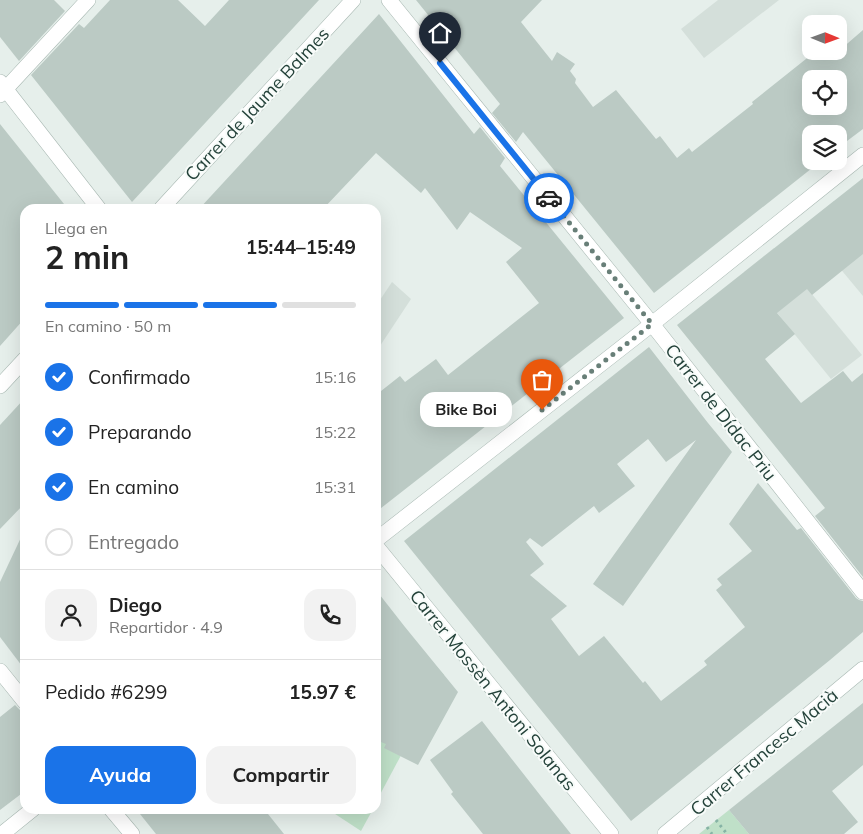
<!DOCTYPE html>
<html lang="es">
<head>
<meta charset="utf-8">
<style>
  :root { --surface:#fff; --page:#f2f2f2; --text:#222; --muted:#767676; --line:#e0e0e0; --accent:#1a73e8 }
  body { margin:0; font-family:Mulish,sans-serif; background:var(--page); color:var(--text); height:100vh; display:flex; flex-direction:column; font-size:19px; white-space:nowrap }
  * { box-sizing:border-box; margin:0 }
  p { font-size:16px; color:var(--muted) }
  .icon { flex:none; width:28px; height:28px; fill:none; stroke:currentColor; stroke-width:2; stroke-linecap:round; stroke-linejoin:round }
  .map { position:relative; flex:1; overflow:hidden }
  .panel { position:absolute; left:20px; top:204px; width:361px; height:610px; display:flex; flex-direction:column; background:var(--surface); border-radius:15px; box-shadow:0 5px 20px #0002 }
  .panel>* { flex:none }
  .needle { width:32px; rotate:91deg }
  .tools { position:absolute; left:802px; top:15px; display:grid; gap:10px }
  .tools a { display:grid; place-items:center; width:45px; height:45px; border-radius:10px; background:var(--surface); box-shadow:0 5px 20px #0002; font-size:25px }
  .pin { position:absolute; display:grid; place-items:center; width:42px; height:42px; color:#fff; margin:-51px -21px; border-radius:50% 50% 50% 0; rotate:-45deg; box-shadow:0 0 5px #0007 }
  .pin .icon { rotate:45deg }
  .courier { position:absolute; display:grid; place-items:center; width:50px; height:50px; margin:-25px; border:4px solid #1a73e8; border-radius:50%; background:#fff; color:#222; box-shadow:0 1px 6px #0007 }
  .bubble { position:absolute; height:35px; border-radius:15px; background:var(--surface); box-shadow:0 5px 20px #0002; font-size:16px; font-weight:700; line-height:35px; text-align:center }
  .headline em { font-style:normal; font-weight:700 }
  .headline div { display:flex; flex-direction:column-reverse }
  .headline { display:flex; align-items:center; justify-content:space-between; height:85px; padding:0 25px }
  h1 { font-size:32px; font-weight:700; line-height:38px }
  .bar { display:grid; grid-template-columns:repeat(4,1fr); gap:8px 5px; align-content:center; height:60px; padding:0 25px }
  .bar i { height:6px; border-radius:4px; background:var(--line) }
  .bar .active { background:var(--accent) }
  .bar p { grid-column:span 4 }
  .line { display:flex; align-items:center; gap:12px; padding:0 25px; border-top:1px solid var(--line) }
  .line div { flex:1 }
  .round { display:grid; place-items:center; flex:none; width:52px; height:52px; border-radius:15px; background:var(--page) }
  ol { padding:0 25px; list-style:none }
  li { display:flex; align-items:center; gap:15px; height:55px }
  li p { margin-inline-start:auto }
  li .icon { padding:5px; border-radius:50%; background:var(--accent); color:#fff; stroke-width:4 }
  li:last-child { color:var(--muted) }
  li i { width:28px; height:28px; border:2px solid var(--line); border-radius:50% }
  .action { display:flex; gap:10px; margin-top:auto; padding:10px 25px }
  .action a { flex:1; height:58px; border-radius:15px; background:var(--accent); color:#fff; font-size:20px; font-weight:700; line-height:58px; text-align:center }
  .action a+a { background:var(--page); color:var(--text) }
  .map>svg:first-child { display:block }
  .built { fill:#d4dfda }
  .green { fill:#bfe0c8 }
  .building { fill:#bbcac4; fill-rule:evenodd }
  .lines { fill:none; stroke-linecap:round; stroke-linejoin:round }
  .minor-casing { stroke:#a8b8b2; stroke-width:16 }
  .path { stroke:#86b3a5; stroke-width:3; stroke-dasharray:2.5 4; stroke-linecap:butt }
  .minor { stroke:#fff; stroke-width:15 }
  .done { stroke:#687f78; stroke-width:5; stroke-dasharray:0 9 }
  .route { stroke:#1a73e8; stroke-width:6 }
  .labels { text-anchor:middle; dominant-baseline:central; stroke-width:4; stroke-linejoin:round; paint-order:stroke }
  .street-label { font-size:18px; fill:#24423a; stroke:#f7fbf9 }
</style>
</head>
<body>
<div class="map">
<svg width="863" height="834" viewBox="0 0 863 834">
  <rect width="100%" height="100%" fill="#e6efeb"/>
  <!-- built -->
  <g class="built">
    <polygon points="718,0 779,0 704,58 681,29"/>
    <polygon points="834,201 863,235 863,296 804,225"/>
    <polygon points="774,248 862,355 831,379 744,272"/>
    <polygon points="392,282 411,299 376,352 376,306"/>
  </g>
  <!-- green -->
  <g class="green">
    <polygon points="437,667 444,675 376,802 376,722"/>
    <polygon points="330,809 373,809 361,831 329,810"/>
    <polygon points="729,810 749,834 699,834"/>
  </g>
  <!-- building -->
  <g class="building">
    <polygon points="0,0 54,0 65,11 19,61 0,37"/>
    <polygon points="110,0 178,0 205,26 229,0 319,0 132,202 31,75 79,24 84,28"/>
    <path d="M416,0H542L521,22L552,61L557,52L575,64L570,71L576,79L575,83L593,107L616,90L656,139L660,136L677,158L689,148L692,152L753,104L752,102L816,51H830L833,56L863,30V129L839,147V134H811V161H821L654,293L523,132L516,142L492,113L500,104ZM811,79H839V106H811Z"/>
    <polygon points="379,14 474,134 480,127 505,158 500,166 624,318 376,512 376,395 400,376 405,382 436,359 448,375 539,303 506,262 522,248 470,212 457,230 425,188 421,193 376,153 323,209 199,209"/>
    <polygon points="0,124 68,209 25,209 25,318 0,346"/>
    <polygon points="863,178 863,254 812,295 807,289 777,313 795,334 765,359 801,403 843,371 852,382 863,373 863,577 815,516 825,508 677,325"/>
    <polygon points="649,347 708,423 732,452 623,606 593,584 696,440 666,462 648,439 617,464 635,486 599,513 594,506 542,547 530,538 526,542 544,564 530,575 567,606 551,619 579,656 604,636 643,683 645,681 661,701 707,665 704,661 745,627 716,590 722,585 717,579 752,551 729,524 758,483 797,530 801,528 856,598 859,600 863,601 863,632 830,660 631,821 404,541"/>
    <polygon points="25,398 25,503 0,529 0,425"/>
    <polygon points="25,529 25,670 0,637 0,582"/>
    <polygon points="376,590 405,627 458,692 418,765 384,748 386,744 376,740"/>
    <polygon points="863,703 863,765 832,791 858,822 844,834 749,834 729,810"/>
    <polygon points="15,705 21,711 25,711 25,791 0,810 0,717"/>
    <polygon points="482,721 540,795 571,834 483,834 451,794 453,792 430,760"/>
    <polygon points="136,809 264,809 284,834 156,834"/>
  </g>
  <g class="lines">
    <defs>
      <g id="minor">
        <polyline points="389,0 652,324 863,592"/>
        <polyline points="0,82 99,209"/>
        <polyline points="0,95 88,0"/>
        <polyline points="161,209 353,0"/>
        <polyline points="0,386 25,359"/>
        <polyline points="376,540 652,324 863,155"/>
        <polyline points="376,546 611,834"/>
        <polyline points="0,671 25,702"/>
        <polyline points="111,809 132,834"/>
        <polyline points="2,834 33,809"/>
        <polyline points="665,834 863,669"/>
      </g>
    </defs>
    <!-- minor casing -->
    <use href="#minor" class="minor-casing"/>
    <!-- path -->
    <g class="path">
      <polyline points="716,820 727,834"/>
      <polyline points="707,827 712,834"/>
    </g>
    <!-- minor -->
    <use href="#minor" class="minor"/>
  </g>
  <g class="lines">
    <!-- done -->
    <polyline class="done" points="542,410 652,324 549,198"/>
    <!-- route -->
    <polyline class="route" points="440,63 549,198"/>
  </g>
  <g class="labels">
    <!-- street labels -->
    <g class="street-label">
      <text transform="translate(257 104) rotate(-47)">Carrer de Jaume Balmes</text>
      <text transform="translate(721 412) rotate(52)">Carrer de Dídac Priu</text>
      <text transform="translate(493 690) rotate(51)">Carrer Mossèn Antoni Solanas</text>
      <text transform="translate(764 752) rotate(-40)">Carrer Francesc Macià</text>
    </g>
  </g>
</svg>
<div class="tools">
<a><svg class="needle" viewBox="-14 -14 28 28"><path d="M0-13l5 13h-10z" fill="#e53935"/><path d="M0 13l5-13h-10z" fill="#767676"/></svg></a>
<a><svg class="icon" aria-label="locate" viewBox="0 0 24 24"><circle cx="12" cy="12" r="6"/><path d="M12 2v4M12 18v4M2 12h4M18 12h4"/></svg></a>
<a><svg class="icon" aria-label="layers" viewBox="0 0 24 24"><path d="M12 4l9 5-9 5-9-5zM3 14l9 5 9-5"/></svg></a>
</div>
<div class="pin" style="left:542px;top:410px;background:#ea580c"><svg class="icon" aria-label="bag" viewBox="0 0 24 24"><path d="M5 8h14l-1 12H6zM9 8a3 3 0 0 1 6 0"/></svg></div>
<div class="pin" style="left:440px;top:63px;background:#1f2937"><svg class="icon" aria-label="home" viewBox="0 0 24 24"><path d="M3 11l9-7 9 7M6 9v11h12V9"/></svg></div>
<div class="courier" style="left:549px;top:198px"><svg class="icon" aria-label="car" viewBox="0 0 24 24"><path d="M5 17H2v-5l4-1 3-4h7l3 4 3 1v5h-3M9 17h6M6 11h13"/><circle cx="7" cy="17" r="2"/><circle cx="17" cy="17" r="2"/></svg></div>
<div class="bubble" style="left:420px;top:392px;width:92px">Bike Boi</div>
<section class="panel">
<div class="headline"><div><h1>2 min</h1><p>Llega en</p></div><em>15:44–15:49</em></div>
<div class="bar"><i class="active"></i><i class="active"></i><i class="active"></i><i></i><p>En camino · 50 m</p></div>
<ol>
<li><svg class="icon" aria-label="check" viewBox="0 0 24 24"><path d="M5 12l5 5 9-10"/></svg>Confirmado<p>15:16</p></li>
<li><svg class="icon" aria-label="check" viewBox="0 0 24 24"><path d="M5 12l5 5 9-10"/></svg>Preparando<p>15:22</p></li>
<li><svg class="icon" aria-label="check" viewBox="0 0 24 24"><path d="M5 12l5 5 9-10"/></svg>En camino<p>15:31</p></li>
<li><i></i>Entregado</li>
</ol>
<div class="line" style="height:90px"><a class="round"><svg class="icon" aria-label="person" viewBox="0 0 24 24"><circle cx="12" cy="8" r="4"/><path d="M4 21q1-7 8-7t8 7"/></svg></a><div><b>Diego</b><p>Repartidor · 4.9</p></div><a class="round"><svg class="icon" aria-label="phone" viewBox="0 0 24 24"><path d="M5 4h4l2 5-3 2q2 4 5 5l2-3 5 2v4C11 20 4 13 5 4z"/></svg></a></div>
<div class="line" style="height:65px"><div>Pedido #6299</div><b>15.97 €</b></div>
<div class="action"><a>Ayuda</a><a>Compartir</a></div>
</section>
</div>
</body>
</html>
